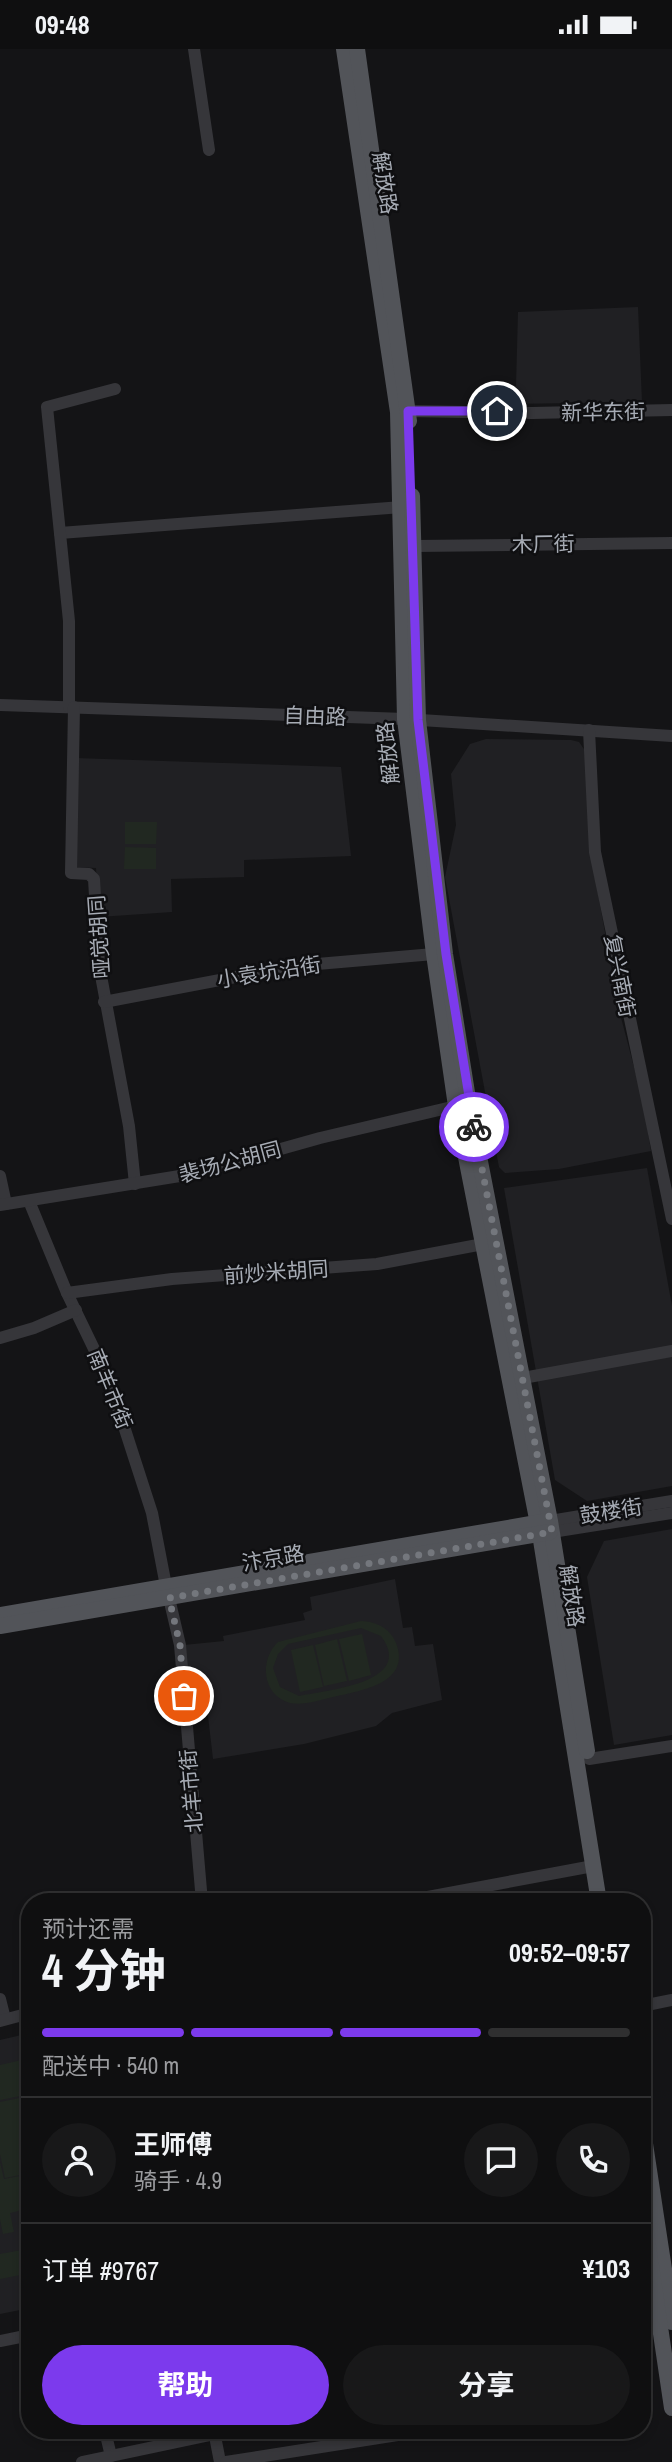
<!DOCTYPE html>
<html lang="zh">
<head>
<meta charset="utf-8">
<style>
  :root { --surface:#0f0f10; --page:#181819; --text:#f1f3f6; --muted:#9b9c9f; --line:#2f2f30; --accent:#7c3aed }
  body { margin:0; font-family:"Archivo Narrow","Noto Sans SC",sans-serif; background:var(--page); color:var(--text); height:100vh; display:flex; flex-direction:column; font-size:26px; white-space:nowrap }
  * { box-sizing:border-box; margin:0 }
  p { font-size:23px; color:var(--muted) }
  .icon { flex:none; width:38px; height:38px; fill:none; stroke:currentColor; stroke-width:2; stroke-linecap:round; stroke-linejoin:round }
  .map { position:relative; flex:1; overflow:hidden }
  .side { position:absolute; left:21px; top:1844px; width:630px; height:546px; display:flex; flex-direction:column; background:var(--surface); border-radius:28px; box-shadow:0 4px 10px #0003,0 0 0 2px var(--line) }
  .side>* { flex:none }
  .pin { position:absolute; display:grid; place-items:center; width:60px; height:60px; color:#fff; margin:-30px; border:4px solid #fff; border-radius:50%; box-shadow:0 2px 7px #0007 }
  .courier { position:absolute; display:grid; place-items:center; width:70px; height:70px; margin:-35px; border:5px solid #7c3aed; border-radius:50%; background:#fff; color:#222; box-shadow:0 2px 9px #0007 }
  .overview em { font-style:normal; font-weight:700 }
  .overview div { display:flex; flex-direction:column-reverse }
  .overview { display:flex; align-items:center; justify-content:space-between; height:119px; padding:0 21px }
  h1 { font-size:46px; font-weight:700; line-height:52px }
  .bar { display:grid; grid-template-columns:repeat(4,1fr); gap:10px 7px; align-content:center; height:84px; padding:0 21px }
  .bar i { height:9px; border-radius:5px; background:var(--line) }
  .bar .current { background:var(--accent) }
  .bar p { grid-column:span 4 }
  .line { display:flex; align-items:center; gap:18px; padding:0 21px; border-top:2px solid var(--line) }
  .line div { flex:1 }
  .round { display:grid; place-items:center; flex:none; width:74px; height:74px; border-radius:37px; background:var(--page) }
  .primary-button { display:flex; gap:14px; margin-top:auto; padding:14px 21px }
  .primary-button a { flex:1; height:80px; border-radius:42px; background:var(--accent); color:#fff; font-size:28px; font-weight:700; line-height:80px; text-align:center }
  .primary-button a+a { background:var(--page); color:var(--text) }
  .status { display:flex; justify-content:space-between; align-items:center; height:49px; padding:0 35px; background:var(--surface); direction:ltr }
  .status svg { height:19px; fill:currentColor }
  .map>svg:first-child { display:block }
  .built { fill:#202023 }
  .green { fill:#212821; fill-rule:evenodd }
  .lines { fill:none; stroke-linecap:round; stroke-linejoin:round }
  .minor { stroke:#36363a; stroke-width:12 }
  .major { stroke:#525459; stroke-width:16 }
  .done { stroke:#74777d; stroke-width:7; stroke-dasharray:0 12.6 }
  .route { stroke:#7c3aed; stroke-width:9 }
  .labels { text-anchor:middle; dominant-baseline:central; stroke-width:5; stroke-linejoin:round; paint-order:stroke }
  .street-label { font-size:21px; fill:#a7acb5; stroke:#0f0f11 }
</style>
</head>
<body>
<div class="status"><b>09:48</b><svg viewBox="0 0 49 12"><path d="M0 12V9h3v3zM5 12V6h3v6zM10 12V3h3v9zM15 12V0h3v12zM26 1h20v11H26zM47 4h2v5h-2z"/></svg></div>
<div class="map">
<svg width="672" height="2413" viewBox="0 0 672 2413">
  <rect width="100%" height="100%" fill="#141416"/>
  <!-- built -->
  <g class="built">
    <polygon points="638,258 642,353 508,355 508,338 516,337 518,263"/>
    <polygon points="486,690 571,691 579,693 586,703 591,806 619,961 643,1052 651,1102 559,1120 505,1124 499,1118 445,828 456,776 451,725 470,695"/>
    <polygon points="75,709 341,718 351,807 244,811 244,828 171,830 172,863 99,868 96,819 73,818"/>
    <polygon points="647,1119 672,1257 672,1437 587,1452 555,1431 504,1139"/>
    <polygon points="672,1480 672,1686 614,1696 587,1528 604,1492"/>
    <polygon points="395,1530 403,1579 412,1578 415,1597 433,1595 442,1651 392,1664 376,1677 304,1695 213,1710 208,1667 190,1669 184,1596 224,1592 223,1587 305,1571 303,1564 312,1561 310,1548"/>
    <polygon points="30,1984 30,2259 0,2265 0,1991"/>
  </g>
  <!-- green -->
  <g class="green">
    <polygon points="125,773 157,773 156,795 125,795"/>
    <polygon points="125,798 156,799 156,820 124,820"/>
    <path d="M361,1572C377,1573 390,1579 396,1594C412,1635 359,1642 333,1648C320,1651 303,1657 290,1654C262,1646 259,1611 278,1593ZM361,1579L381,1587C416,1634 327,1641 299,1647L280,1638L273,1619L278,1605L288,1595Z"/>
    <polygon points="362,1585 371,1626 349,1632 339,1590"/>
    <polygon points="337,1590 347,1632 324,1637 315,1596"/>
    <polygon points="313,1596 323,1638 300,1643 291,1601"/>
    <polygon points="30,2009 30,2045 0,2051 0,2016"/>
    <polygon points="29,2047 30,2124 5,2129 0,2105 0,2053"/>
    <polygon points="0,2113 4,2130 30,2125 30,2159 10,2164 14,2183 3,2185 0,2170"/>
    <polygon points="27,2200 30,2224 0,2230 0,2205"/>
  </g>
  <g class="lines">
    <!-- minor -->
    <g class="minor">
      <polyline points="194,0 209,101"/>
      <polyline points="408,362 532,364 672,361"/>
      <polyline points="60,484 402,458"/>
      <polyline points="415,497 672,494"/>
      <polyline points="0,656 405,670 672,687"/>
      <polyline points="69,658 69,572 47,358 115,340"/>
      <polyline points="74,658 71,824 89,825 94,830 99,916 129,1077 135,1135"/>
      <polyline points="589,681 595,803 672,1170"/>
      <polyline points="104,953 294,917 434,905"/>
      <polyline points="0,1127 6,1155"/>
      <polyline points="29,1152 67,1244 109,1331 152,1464 166,1537"/>
      <polyline points="0,1156 192,1125 320,1089 456,1057"/>
      <polyline points="67,1244 172,1230 377,1215 483,1195"/>
      <polyline points="0,1289 34,1279 76,1261"/>
      <polyline points="523,1329 672,1302"/>
      <polyline points="550,1472 672,1452"/>
      <polyline points="552,1483 672,1464"/>
      <polyline points="169,1549 180,1596 202,1853"/>
      <polyline points="589,1710 672,1697"/>
      <polyline points="401,1853 593,1817"/>
      <polyline points="0,1950 5,1970"/>
      <polyline points="642,1957 672,1951"/>
      <polyline points="0,1972 30,1964"/>
      <polyline points="642,2278 661,2274"/>
      <polyline points="0,2292 30,2286"/>
      <polyline points="105,2382 111,2407"/>
      <polyline points="214,2382 220,2413"/>
      <polyline points="82,2413 215,2385"/>
      <polyline points="226,2413 423,2382"/>
    </g>
    <!-- major -->
    <g class="major">
      <polyline points="344,0 398,363 405,670 434,905 456,1057 540,1485 599,1853"/>
      <polyline points="357,0 409,372"/>
      <polyline points="412,447 418,671 445,905 469,1056 550,1472 587,1702"/>
      <polyline points="0,1566 548,1472"/>
      <polyline points="0,1577 550,1483"/>
      <polyline points="642,2075 672,2273"/>
      <polyline points="642,2156 672,2359"/>
    </g>
  </g>
  <g class="lines">
    <!-- done -->
    <polyline class="done" points="184,1647 180,1596 169,1549 552,1483 474,1078"/>
    <!-- route -->
    <polyline class="route" points="474,1078 446,905 418,671 408,362 497,362"/>
  </g>
  <g class="labels">
    <!-- street labels -->
    <g class="street-label">
      <text transform="translate(385 134) rotate(81)">解放路</text>
      <text transform="translate(603 363) rotate(-1)">新华东街</text>
      <text transform="translate(543 495) rotate(-1)">木厂街</text>
      <text transform="translate(315 667) rotate(2)">自由路</text>
      <text transform="translate(388 704) rotate(-96)">解放路</text>
      <text transform="translate(99 888) rotate(-94)">哑觉胡同</text>
      <text transform="translate(269 923) rotate(-9)">小袁坑沿街</text>
      <text transform="translate(620 927) rotate(79)">复兴南街</text>
      <text transform="translate(230 1113) rotate(-15)">裴场公胡同</text>
      <text transform="translate(276 1223) rotate(-4)">前炒米胡同</text>
      <text transform="translate(110 1340) rotate(68)">南羊市街</text>
      <text transform="translate(611 1462) rotate(-9)">鼓楼街</text>
      <text transform="translate(273 1509) rotate(-10)">汴京路</text>
      <text transform="translate(572 1547) rotate(81)">解放路</text>
      <text transform="translate(191 1742) rotate(-95)">北羊市街</text>
    </g>
  </g>
</svg>
<div class="pin" style="left:184px;top:1647px;background:#ea580c"><svg class="icon" aria-label="bag" viewBox="0 0 24 24"><path d="M5 8h14l-1 12H6zM9 8a3 3 0 0 1 6 0"/></svg></div>
<div class="pin" style="left:497px;top:362px;background:#1f2937"><svg class="icon" aria-label="home" viewBox="0 0 24 24"><path d="M3 11l9-7 9 7M6 9v11h12V9"/></svg></div>
<div class="courier" style="left:474px;top:1078px"><svg class="icon" aria-label="bike" viewBox="0 0 24 24"><circle cx="6" cy="16" r="4"/><circle cx="18" cy="16" r="4"/><path d="M6 16l4-8h5l3 8M10 8l3 8H6M13 5h3"/></svg></div>
<section class="side">
<div class="overview"><div><h1>4 分钟</h1><p>预计还需</p></div><em>09:52–09:57</em></div>
<div class="bar"><i class="current"></i><i class="current"></i><i class="current"></i><i></i><p>配送中 · 540 m</p></div>
<div class="line" style="height:126px"><a class="round"><svg class="icon" aria-label="person" viewBox="0 0 24 24"><circle cx="12" cy="8" r="4"/><path d="M4 21q1-7 8-7t8 7"/></svg></a><div><b>王师傅</b><p>骑手 · 4.9</p></div><a class="round"><svg class="icon" aria-label="chat" viewBox="0 0 24 24"><path d="M4 5h16v11H9l-5 4z"/></svg></a><a class="round"><svg class="icon" aria-label="phone" viewBox="0 0 24 24"><path d="M5 4h4l2 5-3 2q2 4 5 5l2-3 5 2v4C11 20 4 13 5 4z"/></svg></a></div>
<div class="line" style="height:91px"><div>订单 #9767</div><b>¥103</b></div>
<div class="primary-button"><a>帮助</a><a>分享</a></div>
</section>
</div>
</body>
</html>
